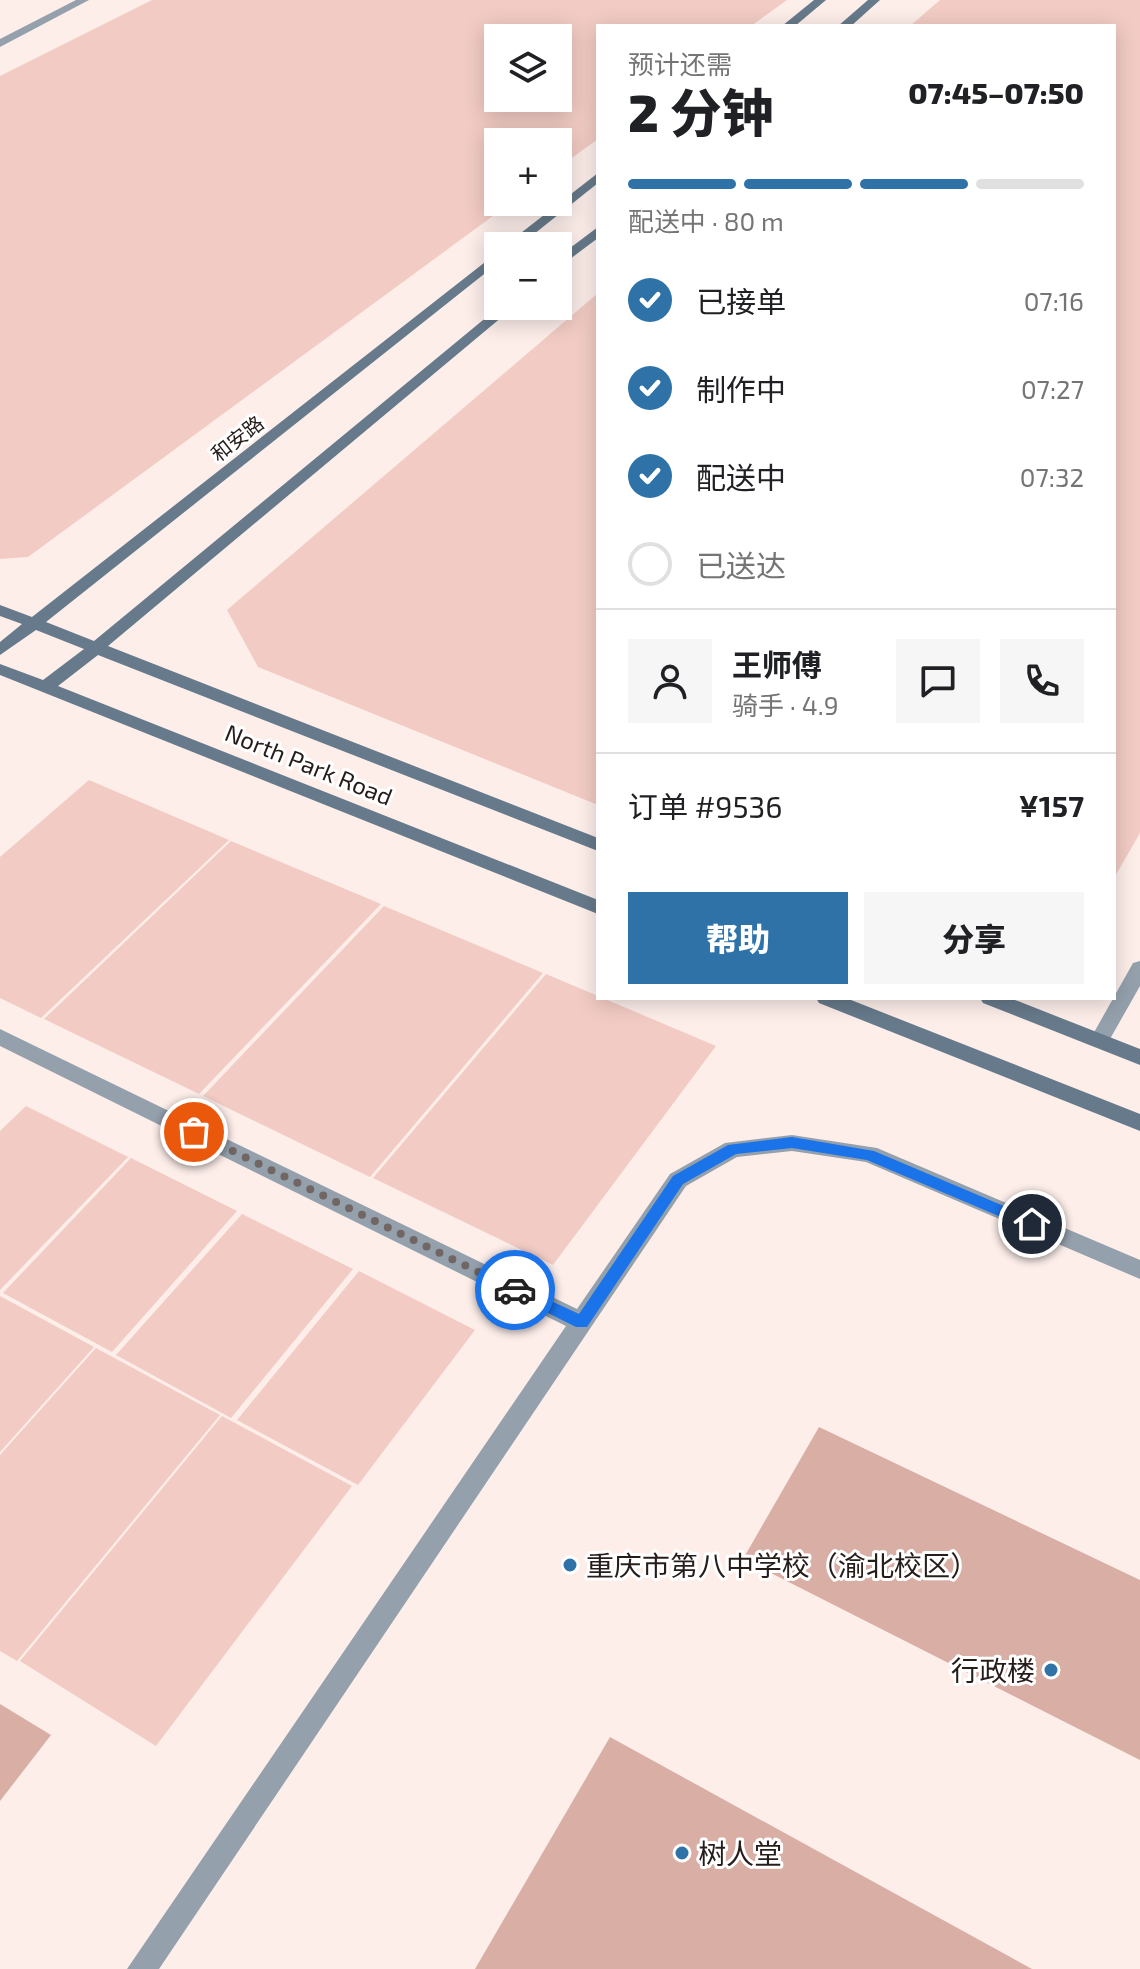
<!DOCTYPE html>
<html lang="zh">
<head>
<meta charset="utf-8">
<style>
  :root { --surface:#fff; --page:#f6f6f6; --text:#202124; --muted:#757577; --line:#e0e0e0; --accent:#2f72a8 }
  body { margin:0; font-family:"Exo 2","Noto Sans SC",sans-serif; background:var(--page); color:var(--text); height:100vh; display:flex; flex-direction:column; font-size:30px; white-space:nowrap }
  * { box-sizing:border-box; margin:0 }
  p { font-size:26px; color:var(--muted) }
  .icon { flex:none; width:44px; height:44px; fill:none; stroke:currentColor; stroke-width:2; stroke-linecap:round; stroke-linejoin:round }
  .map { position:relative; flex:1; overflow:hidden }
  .panel { position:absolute; left:596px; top:24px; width:520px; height:976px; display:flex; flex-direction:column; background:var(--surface); border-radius:0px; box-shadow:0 4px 20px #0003 }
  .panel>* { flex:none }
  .buttons { position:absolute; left:484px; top:24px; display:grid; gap:16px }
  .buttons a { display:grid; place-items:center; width:88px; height:88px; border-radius:0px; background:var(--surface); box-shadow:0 4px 20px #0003; font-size:40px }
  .pin { position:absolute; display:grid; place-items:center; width:68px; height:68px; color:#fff; margin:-34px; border:4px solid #fff; border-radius:50%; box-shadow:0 2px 8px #0007 }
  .courier { position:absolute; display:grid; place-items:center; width:80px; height:80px; margin:-40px; border:6px solid #1a73e8; border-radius:50%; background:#fff; color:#222; box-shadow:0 2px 10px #0007 }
  .headline em { font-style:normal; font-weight:800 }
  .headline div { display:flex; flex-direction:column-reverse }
  .headline { display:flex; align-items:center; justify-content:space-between; height:136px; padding:0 32px }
  h1 { font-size:52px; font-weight:800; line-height:60px }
  .bar { display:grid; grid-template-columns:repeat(4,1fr); gap:12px 8px; align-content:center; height:96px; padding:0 32px }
  .bar i { height:10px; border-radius:6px; background:var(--line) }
  .bar .on { background:var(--accent) }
  .bar p { grid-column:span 4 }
  .line { display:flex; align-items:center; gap:20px; padding:0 32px; border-top:2px solid var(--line) }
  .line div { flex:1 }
  .round { display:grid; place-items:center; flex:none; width:84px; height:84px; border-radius:0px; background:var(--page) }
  ol { padding:0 32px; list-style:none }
  li { display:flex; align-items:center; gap:24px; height:88px }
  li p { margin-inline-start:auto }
  li .icon { padding:8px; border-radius:50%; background:var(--accent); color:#fff; stroke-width:4 }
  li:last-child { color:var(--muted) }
  li i { width:44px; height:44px; border:4px solid var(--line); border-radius:50% }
  .button { display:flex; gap:16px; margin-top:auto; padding:16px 32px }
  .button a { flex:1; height:92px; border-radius:0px; background:var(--accent); color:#fff; font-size:32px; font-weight:800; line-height:92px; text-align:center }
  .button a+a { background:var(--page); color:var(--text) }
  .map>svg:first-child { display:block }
  .green { fill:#f2ccc4; fill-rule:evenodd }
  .building { fill:#d8aea5 }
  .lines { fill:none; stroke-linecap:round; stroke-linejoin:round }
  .service { fill:#94a1ad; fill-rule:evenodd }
  .tertiary { fill:#94a1ad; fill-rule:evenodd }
  .secondary { fill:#677a8b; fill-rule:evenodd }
  .route { fill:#1a73e8 }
  .done { stroke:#716663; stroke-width:8; stroke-dasharray:0 14.4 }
  .poi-dot { fill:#2f72a8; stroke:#fff; stroke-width:3 }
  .labels { text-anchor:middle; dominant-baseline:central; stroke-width:6; stroke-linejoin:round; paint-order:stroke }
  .far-street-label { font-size:20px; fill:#261d1b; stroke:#fff }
  .street-label { font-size:24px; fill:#261d1b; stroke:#fff }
  .near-poi-label { font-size:28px; fill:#261d1b; stroke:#fff; text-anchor:start }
</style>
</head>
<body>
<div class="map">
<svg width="1140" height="1969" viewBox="0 0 1140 1969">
  <rect width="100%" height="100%" fill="#fdeeea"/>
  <!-- green -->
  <g class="green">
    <path d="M152,0H787L751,26H598V139L558,168V142H498V202H512L28,557L0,559V76ZM498,38H558V98H498Z"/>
    <polygon points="940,0 1140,0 1140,833 1114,878 1114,26 910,26"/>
    <polygon points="598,293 598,805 258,667 227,610"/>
    <polygon points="89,780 229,840 41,1018 0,998 0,857"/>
    <polygon points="231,841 381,904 199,1094 44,1019"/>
    <polygon points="384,906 543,973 370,1177 203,1096"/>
    <polygon points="546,974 716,1046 553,1265 373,1178"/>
    <polygon points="26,1106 128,1157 0,1290 0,1131"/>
    <polygon points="131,1158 237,1211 112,1352 3,1293"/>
    <polygon points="242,1214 353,1269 231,1418 116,1355"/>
    <polygon points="359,1271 475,1330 358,1485 237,1420"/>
    <polygon points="0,1296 94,1347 0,1452"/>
    <polygon points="96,1348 220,1415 17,1661 0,1651 0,1455"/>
    <polygon points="222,1416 352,1486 156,1746 20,1661"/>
  </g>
  <!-- building -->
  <g class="building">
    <polygon points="819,1427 1140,1580 1140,1760 743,1559"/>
    <polygon points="0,1704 51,1735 0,1801"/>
    <polygon points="610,1737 1032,1969 475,1969"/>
  </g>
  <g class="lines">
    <!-- service -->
    <polygon class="service" points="0,1029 577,1309 670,1174 725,1143 792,1135 877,1148 1140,1260 1140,1279 866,1162 792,1151 737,1157 686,1186 159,1969 127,1969 566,1326 0,1046"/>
    <!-- tertiary -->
    <g class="tertiary">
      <polygon points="76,0 89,0 0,47 0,39"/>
      <polygon points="1140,961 1140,986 1106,1046 1092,1046 1089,1041 1092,1036 1133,963"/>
    </g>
    <!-- secondary -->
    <g class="secondary">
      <polygon points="814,0 826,0 795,26 782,26"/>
      <polygon points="868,0 880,0 851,26 838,26"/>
      <polygon points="598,173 598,183 519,246 504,246"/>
      <polygon points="598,227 598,238 558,268 558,257"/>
      <polygon points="498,252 498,263 46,622 94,641 500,306 515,306 108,646 598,838 598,851 98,655 58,686 598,900 598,914 0,675 0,664 43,680 84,649 36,630 0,655 0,642 22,624 0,616 0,605 32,617"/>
      <polygon points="816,998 846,998 1140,1114 1140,1131 819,1003"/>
      <polygon points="980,998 1010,998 1140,1049 1140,1065 983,1003"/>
    </g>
  </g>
  <!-- route -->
  <polygon class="route" points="792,1137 874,1151 1037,1220 1039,1224 1032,1230 1027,1228 867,1160 792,1148 736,1154 683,1184 587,1327 576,1327 510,1294 510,1286 515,1284 579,1314 673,1176 728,1145"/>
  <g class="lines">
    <!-- done -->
    <polyline class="done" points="194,1132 515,1290"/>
  </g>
  <!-- markers -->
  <g class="poi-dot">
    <circle cx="570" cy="1565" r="8"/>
    <circle cx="1051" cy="1670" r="8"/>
    <circle cx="682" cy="1853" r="8"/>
  </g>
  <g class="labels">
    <!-- far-street labels -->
    <g class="far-street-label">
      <text transform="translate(237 438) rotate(-38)">和安路</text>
    </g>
    <!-- street labels -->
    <g class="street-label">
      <text transform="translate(309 764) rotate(22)">North Park Road</text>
    </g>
    <!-- near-poi labels -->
    <g class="near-poi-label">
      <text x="586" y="1565">重庆市第八中学校（渝北校区）</text>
      <text x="1035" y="1670" text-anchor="end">行政楼</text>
      <text x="698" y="1853">树人堂</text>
    </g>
  </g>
</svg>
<div class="buttons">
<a><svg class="icon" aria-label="layers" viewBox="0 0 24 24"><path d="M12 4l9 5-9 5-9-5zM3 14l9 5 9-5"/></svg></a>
<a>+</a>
<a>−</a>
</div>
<div class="pin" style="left:194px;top:1132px;background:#ea580c"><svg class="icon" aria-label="bag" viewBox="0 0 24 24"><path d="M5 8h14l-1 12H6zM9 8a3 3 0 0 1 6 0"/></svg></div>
<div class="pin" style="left:1032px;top:1224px;background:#1f2937"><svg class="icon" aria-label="home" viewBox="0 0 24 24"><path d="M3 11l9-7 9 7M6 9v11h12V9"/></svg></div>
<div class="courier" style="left:515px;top:1290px"><svg class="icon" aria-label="car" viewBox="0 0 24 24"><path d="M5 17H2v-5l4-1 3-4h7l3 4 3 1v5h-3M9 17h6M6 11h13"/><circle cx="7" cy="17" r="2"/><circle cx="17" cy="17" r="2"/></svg></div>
<section class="panel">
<div class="headline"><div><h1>2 分钟</h1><p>预计还需</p></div><em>07:45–07:50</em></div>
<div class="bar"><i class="on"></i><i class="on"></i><i class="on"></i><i></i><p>配送中 · 80 m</p></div>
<ol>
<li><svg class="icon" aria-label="check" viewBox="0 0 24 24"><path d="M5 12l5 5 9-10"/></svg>已接单<p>07:16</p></li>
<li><svg class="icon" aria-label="check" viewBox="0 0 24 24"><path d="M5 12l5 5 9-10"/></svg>制作中<p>07:27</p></li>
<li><svg class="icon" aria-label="check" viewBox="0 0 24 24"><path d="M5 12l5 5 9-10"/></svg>配送中<p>07:32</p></li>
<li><i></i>已送达</li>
</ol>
<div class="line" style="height:144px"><a class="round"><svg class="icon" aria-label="person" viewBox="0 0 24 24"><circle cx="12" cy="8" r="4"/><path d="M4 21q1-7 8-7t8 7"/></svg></a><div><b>王师傅</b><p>骑手 · 4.9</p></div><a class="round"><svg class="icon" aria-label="chat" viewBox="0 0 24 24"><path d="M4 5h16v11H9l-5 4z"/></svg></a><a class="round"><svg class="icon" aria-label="phone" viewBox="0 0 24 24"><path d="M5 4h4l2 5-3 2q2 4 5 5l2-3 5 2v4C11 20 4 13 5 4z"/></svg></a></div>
<div class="line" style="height:104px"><div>订单 #9536</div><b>¥157</b></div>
<div class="button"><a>帮助</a><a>分享</a></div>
</section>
</div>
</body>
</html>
